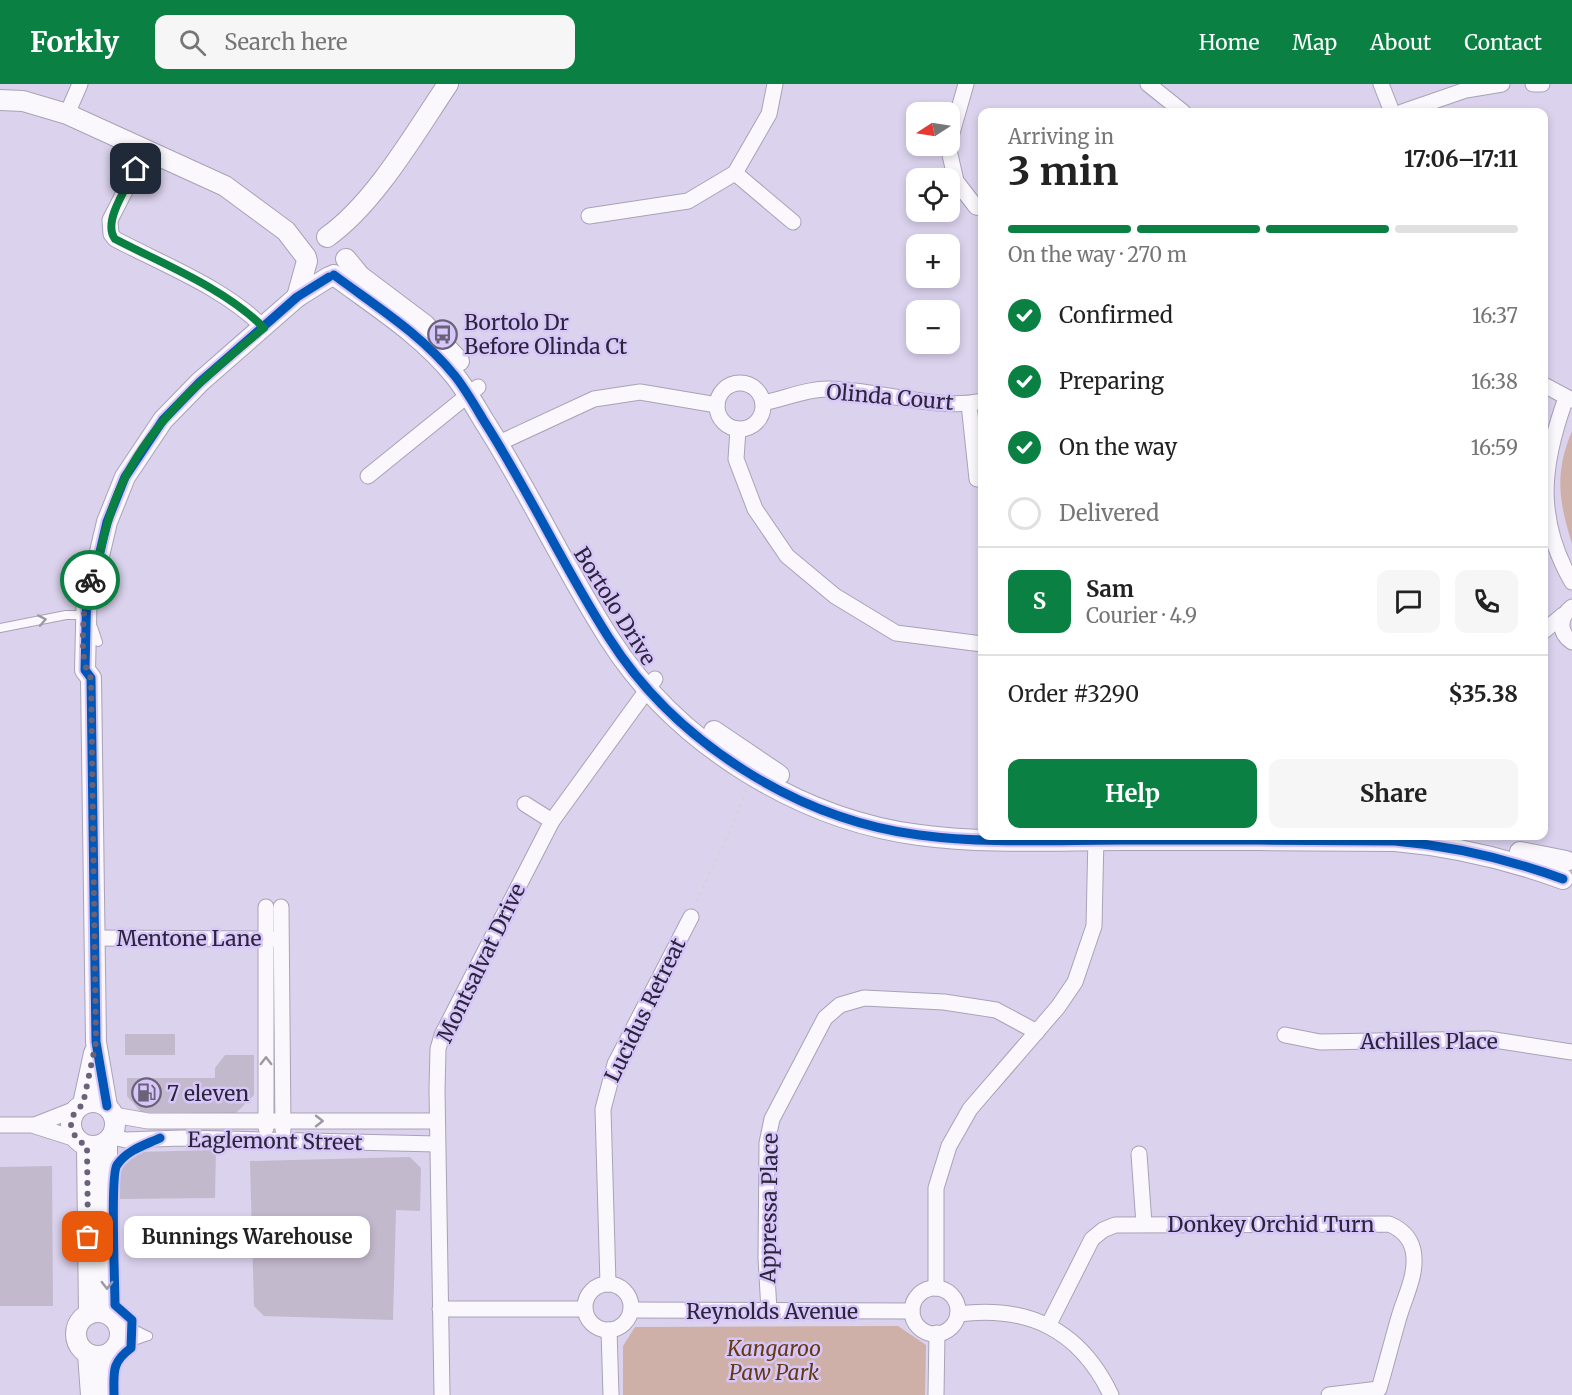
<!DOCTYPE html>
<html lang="en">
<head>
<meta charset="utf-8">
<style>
  :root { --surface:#fff; --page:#f6f6f6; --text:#222; --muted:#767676; --line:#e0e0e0; --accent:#0b8043 }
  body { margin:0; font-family:Merriweather,serif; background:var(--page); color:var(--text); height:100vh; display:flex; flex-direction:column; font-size:22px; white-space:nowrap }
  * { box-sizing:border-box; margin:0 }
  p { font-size:20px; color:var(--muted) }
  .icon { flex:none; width:33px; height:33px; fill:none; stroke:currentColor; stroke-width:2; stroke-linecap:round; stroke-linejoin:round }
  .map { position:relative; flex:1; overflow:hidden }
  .sheet { position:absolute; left:978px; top:24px; width:570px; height:732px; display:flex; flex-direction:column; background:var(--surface); border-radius:12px; box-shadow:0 3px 9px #0003 }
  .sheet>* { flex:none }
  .needle { width:39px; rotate:258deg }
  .buttons { position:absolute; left:906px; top:18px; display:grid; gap:12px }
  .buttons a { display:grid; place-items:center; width:54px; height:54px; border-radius:12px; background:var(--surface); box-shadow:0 3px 9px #0003; font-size:30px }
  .pin { position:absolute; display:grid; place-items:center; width:51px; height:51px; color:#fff; margin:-26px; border-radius:12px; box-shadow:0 3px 9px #0006 }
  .courier { position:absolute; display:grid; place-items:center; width:60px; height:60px; margin:-30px; border:4px solid #0b8043; border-radius:50%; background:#fff; color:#222; box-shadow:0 2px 8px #0007 }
  .bubble { position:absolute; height:42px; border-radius:12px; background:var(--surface); box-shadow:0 3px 9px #0003; font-size:20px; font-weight:700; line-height:42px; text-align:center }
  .summary em { font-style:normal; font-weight:700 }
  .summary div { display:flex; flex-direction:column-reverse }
  .summary { display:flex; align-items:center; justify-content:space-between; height:102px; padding:0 30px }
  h1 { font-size:39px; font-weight:700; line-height:45px }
  .bar { display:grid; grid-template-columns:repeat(4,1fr); gap:9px 6px; align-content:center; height:72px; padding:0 30px }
  .bar i { height:8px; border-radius:4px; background:var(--line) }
  .bar .current { background:var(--accent) }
  .bar p { grid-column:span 4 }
  .line { display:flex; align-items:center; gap:15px; padding:0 30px; border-top:2px solid var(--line) }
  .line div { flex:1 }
  .round { display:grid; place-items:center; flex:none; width:63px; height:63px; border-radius:12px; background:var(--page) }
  ol { padding:0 30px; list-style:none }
  li { display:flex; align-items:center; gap:18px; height:66px }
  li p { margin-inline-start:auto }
  li .icon { padding:6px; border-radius:50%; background:var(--accent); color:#fff; stroke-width:4 }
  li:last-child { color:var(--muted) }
  li i { width:33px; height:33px; border:3px solid var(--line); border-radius:50% }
  .primary-button { display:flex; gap:12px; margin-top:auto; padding:12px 30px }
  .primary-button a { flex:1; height:69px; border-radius:12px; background:var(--accent); color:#fff; font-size:24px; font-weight:700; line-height:69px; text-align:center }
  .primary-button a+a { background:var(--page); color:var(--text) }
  header { display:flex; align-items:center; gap:36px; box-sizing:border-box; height:84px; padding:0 30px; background:var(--accent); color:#fff }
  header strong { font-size:28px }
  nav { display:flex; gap:33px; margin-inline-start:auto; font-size:21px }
  .search { width:420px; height:54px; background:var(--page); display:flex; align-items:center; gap:15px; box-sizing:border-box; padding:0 21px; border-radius:12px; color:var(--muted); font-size:22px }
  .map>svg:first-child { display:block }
  .green { fill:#cfb0a8 }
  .building { fill:#c3b9cd }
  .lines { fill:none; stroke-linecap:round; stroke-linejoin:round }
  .service-casing { stroke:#a8a2b7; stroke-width:10 }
  .minor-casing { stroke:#a8a2b7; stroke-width:17 }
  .tertiary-casing { stroke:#a8a2b7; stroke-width:22 }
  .path { stroke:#d5d2da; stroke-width:2; stroke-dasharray:3 4.5; stroke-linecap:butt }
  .service { stroke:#faf8fc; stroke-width:8 }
  .minor { stroke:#faf8fc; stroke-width:15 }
  .tertiary { stroke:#faf8fc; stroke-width:20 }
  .cycleway-casing { stroke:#d7c6f9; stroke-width:13 }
  .cycleway { stroke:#0057b8; stroke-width:9 }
  .oneway { stroke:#9d99a4 }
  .done { stroke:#696278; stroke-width:6; stroke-dasharray:0 10.8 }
  .route { stroke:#0b8043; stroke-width:8 }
  .labels { text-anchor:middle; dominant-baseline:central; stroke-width:5; stroke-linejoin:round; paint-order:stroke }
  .poi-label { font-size:21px; fill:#2c2539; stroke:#d7c6f9; text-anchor:start }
  .street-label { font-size:21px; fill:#2c2539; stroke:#d7c6f9 }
  .park-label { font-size:21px; font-style:italic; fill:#663a10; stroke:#d7c6f9 }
</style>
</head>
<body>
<header>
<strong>Forkly</strong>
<div class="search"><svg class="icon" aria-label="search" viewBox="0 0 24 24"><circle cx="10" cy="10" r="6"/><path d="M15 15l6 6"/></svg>Search here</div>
<nav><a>Home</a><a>Map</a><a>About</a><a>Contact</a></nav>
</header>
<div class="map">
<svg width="1572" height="1311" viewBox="0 0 1572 1311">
  <rect width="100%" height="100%" fill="#dbd2ed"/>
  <!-- green -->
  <g class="green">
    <path d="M1572,347V460C1559,417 1554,390 1572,347Z"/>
    <polygon points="898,1242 926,1261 925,1311 623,1311 623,1262 635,1243"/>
  </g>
  <!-- building -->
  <g class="building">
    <rect x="125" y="950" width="50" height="21"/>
    <polygon points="225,971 254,971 254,1011 236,1029 141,1028 127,1012 127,994 215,994 215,984"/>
    <polygon points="216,1066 215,1114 119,1115 119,1084 137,1068"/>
    <polygon points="410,1073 421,1084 420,1127 396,1126 393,1236 264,1232 254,1222 250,1077"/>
    <polygon points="52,1082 53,1222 0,1222 0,1083"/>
  </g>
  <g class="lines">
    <defs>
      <g id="service">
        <polyline points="93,543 98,558"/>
        <polyline points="0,544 66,531 84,531"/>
        <polyline points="116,1236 148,1252"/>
        <polyline points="117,1263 148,1252"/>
      </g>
      <g id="minor">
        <polyline points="1148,0 1183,28"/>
        <polyline points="1381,0 1392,28"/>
        <polyline points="1533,0 1542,0"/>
        <polyline points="1402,28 1466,6 1502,0"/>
        <polyline points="67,30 80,0"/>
        <polyline points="950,56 966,0"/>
        <polyline points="948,62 956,97 976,123 982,124"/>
        <path d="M146,66L110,136L111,150L115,155C164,181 225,204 264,244"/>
        <polyline points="735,89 793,138"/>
        <polyline points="589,132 688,117 735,89 769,30 775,0"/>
        <circle cx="740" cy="322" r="23"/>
        <polyline points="1544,301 1572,316"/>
        <path d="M1566,314C1542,380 1535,434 1572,498"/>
        <path d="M763,319C784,315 809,304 831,305C879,306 936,327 982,317"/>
        <polyline points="969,320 977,395"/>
        <polyline points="738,345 736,375 755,425 787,472 835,512 896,549 982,560"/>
        <polyline points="499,359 594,315 640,308 717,321"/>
        <polyline points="368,392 478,303"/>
        <path d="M1572,523C1559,533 1558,548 1572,558"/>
        <polyline points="1544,547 1563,531"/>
        <polyline points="525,720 552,737"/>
        <polyline points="266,823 266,1044"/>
        <polyline points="281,823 283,1046"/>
        <polyline points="96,854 276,855"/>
        <polyline points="1285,951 1320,958 1488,955 1572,968"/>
        <polyline points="114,1031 148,1037 437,1037"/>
        <polyline points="0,1041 32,1041 76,1055"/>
        <polyline points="35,1041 78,1024"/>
        <polyline points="112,1053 126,1056 181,1054 437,1060"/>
        <polyline points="1139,1070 1144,1140"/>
        <polyline points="608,1200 603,1025 615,980 691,833"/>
        <circle cx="608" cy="1223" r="23"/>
        <polyline points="936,1204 936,1104 949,1062 970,1025 1058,923 1075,898 1094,842 1096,752"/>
        <circle cx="935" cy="1227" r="23"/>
        <polyline points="440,1225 585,1225"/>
        <polyline points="631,1226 912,1227"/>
        <polyline points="769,1227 766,1174 767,1059 772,1035 825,934 840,921 864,914 944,918 996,926 1037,948"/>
        <path d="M958,1230C1029,1221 1080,1246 1111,1311"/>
        <path d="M1049,1240L1092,1155L1103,1146L1115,1141L1389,1140C1401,1145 1410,1153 1413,1166C1418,1189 1405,1212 1399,1233C1392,1257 1386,1281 1379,1305L1329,1311"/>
        <polyline points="609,1246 611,1311"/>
        <polyline points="442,1311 437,1006 438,965 442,951 552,737 655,595"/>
        <polyline points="936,1311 937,1249"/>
      </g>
      <g id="tertiary">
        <polyline points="0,16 23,17 67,30 225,102 286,147 306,173"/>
        <path d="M327,153C375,119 415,49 448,0"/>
        <polyline points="346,175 360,192 425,241 459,277"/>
        <path d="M334,191C377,223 421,250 455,292C466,306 475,322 484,337C529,407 564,484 609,554C675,658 797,735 919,751C986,760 1056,756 1123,756C1214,756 1304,756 1395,757C1453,762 1508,775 1563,795"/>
        <polyline points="297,213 307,177"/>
        <polyline points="714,647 779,691"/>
        <polyline points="1520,768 1566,777"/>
        <circle cx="93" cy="1040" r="22"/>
        <polyline points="83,1020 94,969"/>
        <polyline points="107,1022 96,958 91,594 85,586 87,499 95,489 107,438 125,393 163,336 200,298 297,213 329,193"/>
        <polyline points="107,1059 107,1222 111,1232"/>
        <polyline points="87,1062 89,1230"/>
        <circle cx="98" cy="1250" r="22"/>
        <polyline points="88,1270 91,1311"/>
        <polyline points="104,1311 106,1271"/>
      </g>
    </defs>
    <!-- service casing -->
    <use href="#service" class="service-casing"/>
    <!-- minor casing -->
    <use href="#minor" class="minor-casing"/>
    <!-- tertiary casing -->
    <use href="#tertiary" class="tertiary-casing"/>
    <!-- path -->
    <polyline class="path" points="696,818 732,743 746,706"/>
    <!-- service -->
    <use href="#service" class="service"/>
    <!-- minor -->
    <use href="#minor" class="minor"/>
    <!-- tertiary -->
    <use href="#tertiary" class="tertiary"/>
    <defs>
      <g id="cycleway">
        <path d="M334,191C377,223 421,250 455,292C466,306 475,322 484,337C529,407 564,484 609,554C675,658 797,735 919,751C986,760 1056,756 1123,756C1214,756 1304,756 1395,757C1453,762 1508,775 1563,795"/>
        <polyline points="107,1022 96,958 91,594 85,586 87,499 95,489 107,438 125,393 163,336 200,298 297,213 329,193"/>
        <path d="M114,1311C114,1288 111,1279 131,1264L132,1236L115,1221C115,1200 110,1091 117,1081C127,1066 145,1061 160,1054"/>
      </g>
    </defs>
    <!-- cycleway casing -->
    <use href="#cycleway" class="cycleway-casing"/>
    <!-- cycleway -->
    <use href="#cycleway" class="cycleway"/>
  </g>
  <!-- one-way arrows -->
  <defs><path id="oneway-chevron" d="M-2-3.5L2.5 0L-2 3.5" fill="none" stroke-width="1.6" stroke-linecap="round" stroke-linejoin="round" transform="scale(1.5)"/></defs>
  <g class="oneway">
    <use href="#oneway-chevron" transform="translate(42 536) rotate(-11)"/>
    <use href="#oneway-chevron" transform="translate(266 977) rotate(-90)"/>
    <use href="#oneway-chevron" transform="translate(319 1037)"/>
    <use href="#oneway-chevron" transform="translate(107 1201) rotate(90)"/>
  </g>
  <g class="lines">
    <!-- done -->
    <path class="done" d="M88,1153L87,1062L76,1055L71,1041L74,1029L83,1020L96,958L91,594C77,576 85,523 87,499L90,496"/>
    <!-- route -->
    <path class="route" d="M90,496L95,489C103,456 110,422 126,392C158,330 211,288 264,244C226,205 163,180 115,155C102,138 127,103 136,85"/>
  </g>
  <!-- icons -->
  <defs>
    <symbol id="bus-ring" viewBox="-11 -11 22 22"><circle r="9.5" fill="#d7c6f9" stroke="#696278" stroke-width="1.5"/><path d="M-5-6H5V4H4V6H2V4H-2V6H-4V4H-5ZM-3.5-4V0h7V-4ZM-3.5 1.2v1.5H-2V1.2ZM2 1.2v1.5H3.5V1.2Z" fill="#696278"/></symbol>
    <symbol id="fuel-ring" viewBox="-11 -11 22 22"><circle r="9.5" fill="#d7c6f9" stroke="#696278" stroke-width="1.5"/><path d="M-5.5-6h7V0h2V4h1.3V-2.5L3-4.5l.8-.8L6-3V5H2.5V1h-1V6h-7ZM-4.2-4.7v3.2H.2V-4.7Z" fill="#696278"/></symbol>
  </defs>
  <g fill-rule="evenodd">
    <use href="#bus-ring" x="426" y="234" width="33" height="33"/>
    <use href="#fuel-ring" x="130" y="992" width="33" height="33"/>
  </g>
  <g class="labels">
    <!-- poi labels -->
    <g class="poi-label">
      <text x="464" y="238">Bortolo Dr<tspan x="464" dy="24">Before Olinda Ct</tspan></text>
      <text x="167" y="1009">7 eleven</text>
    </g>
    <!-- street labels -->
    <g class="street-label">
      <text transform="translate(890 313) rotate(5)">Olinda Court</text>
      <text transform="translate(615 522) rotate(58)">Bortolo Drive</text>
      <text x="189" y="854">Mentone Lane</text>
      <text transform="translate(481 879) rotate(-64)">Montsalvat Drive</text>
      <text transform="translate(645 926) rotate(-64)">Lucidus Retreat</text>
      <text x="1429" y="957">Achilles Place</text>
      <text transform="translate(275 1057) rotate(1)">Eaglemont Street</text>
      <text transform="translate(769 1124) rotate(-89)">Appressa Place</text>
      <text x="1271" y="1140">Donkey Orchid Turn</text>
      <text x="772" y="1227">Reynolds Avenue</text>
    </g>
    <!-- park labels -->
    <g class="park-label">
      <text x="774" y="1264">Kangaroo<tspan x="774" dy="24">Paw Park</tspan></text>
    </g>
  </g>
</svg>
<div class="buttons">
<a><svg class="needle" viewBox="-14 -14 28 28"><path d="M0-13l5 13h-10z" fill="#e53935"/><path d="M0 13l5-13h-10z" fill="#767676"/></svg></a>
<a><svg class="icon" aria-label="locate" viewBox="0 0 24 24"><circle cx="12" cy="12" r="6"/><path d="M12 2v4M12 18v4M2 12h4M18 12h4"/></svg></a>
<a>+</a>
<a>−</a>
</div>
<div class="pin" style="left:88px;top:1153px;background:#ea580c"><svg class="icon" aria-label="bag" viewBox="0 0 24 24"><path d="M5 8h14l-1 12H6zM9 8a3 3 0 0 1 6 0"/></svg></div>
<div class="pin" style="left:136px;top:85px;background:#1f2937"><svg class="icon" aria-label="home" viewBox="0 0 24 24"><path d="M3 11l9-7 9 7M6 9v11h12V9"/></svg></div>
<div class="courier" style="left:90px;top:496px"><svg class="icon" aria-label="bike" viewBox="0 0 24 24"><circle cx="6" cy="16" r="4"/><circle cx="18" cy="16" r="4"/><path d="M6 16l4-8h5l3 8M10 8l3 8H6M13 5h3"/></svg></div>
<div class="bubble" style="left:124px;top:1132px;width:246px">Bunnings Warehouse</div>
<section class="sheet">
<div class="summary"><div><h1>3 min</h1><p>Arriving in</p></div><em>17:06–17:11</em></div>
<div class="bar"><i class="current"></i><i class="current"></i><i class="current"></i><i></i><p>On the way · 270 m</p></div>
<ol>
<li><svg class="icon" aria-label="check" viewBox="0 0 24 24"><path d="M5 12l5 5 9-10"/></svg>Confirmed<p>16:37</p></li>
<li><svg class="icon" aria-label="check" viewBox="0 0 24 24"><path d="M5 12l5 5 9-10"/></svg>Preparing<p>16:38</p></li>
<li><svg class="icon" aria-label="check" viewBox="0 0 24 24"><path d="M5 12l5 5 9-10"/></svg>On the way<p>16:59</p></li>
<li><i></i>Delivered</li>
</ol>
<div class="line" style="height:108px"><b class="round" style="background:var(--accent);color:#fff">S</b><div><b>Sam</b><p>Courier · 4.9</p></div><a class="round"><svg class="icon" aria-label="chat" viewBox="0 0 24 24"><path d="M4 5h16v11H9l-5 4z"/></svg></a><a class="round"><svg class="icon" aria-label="phone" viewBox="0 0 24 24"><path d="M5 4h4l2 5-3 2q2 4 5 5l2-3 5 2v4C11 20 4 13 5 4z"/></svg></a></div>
<div class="line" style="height:78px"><div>Order #3290</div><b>$35.38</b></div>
<div class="primary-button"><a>Help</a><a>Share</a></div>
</section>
</div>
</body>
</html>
